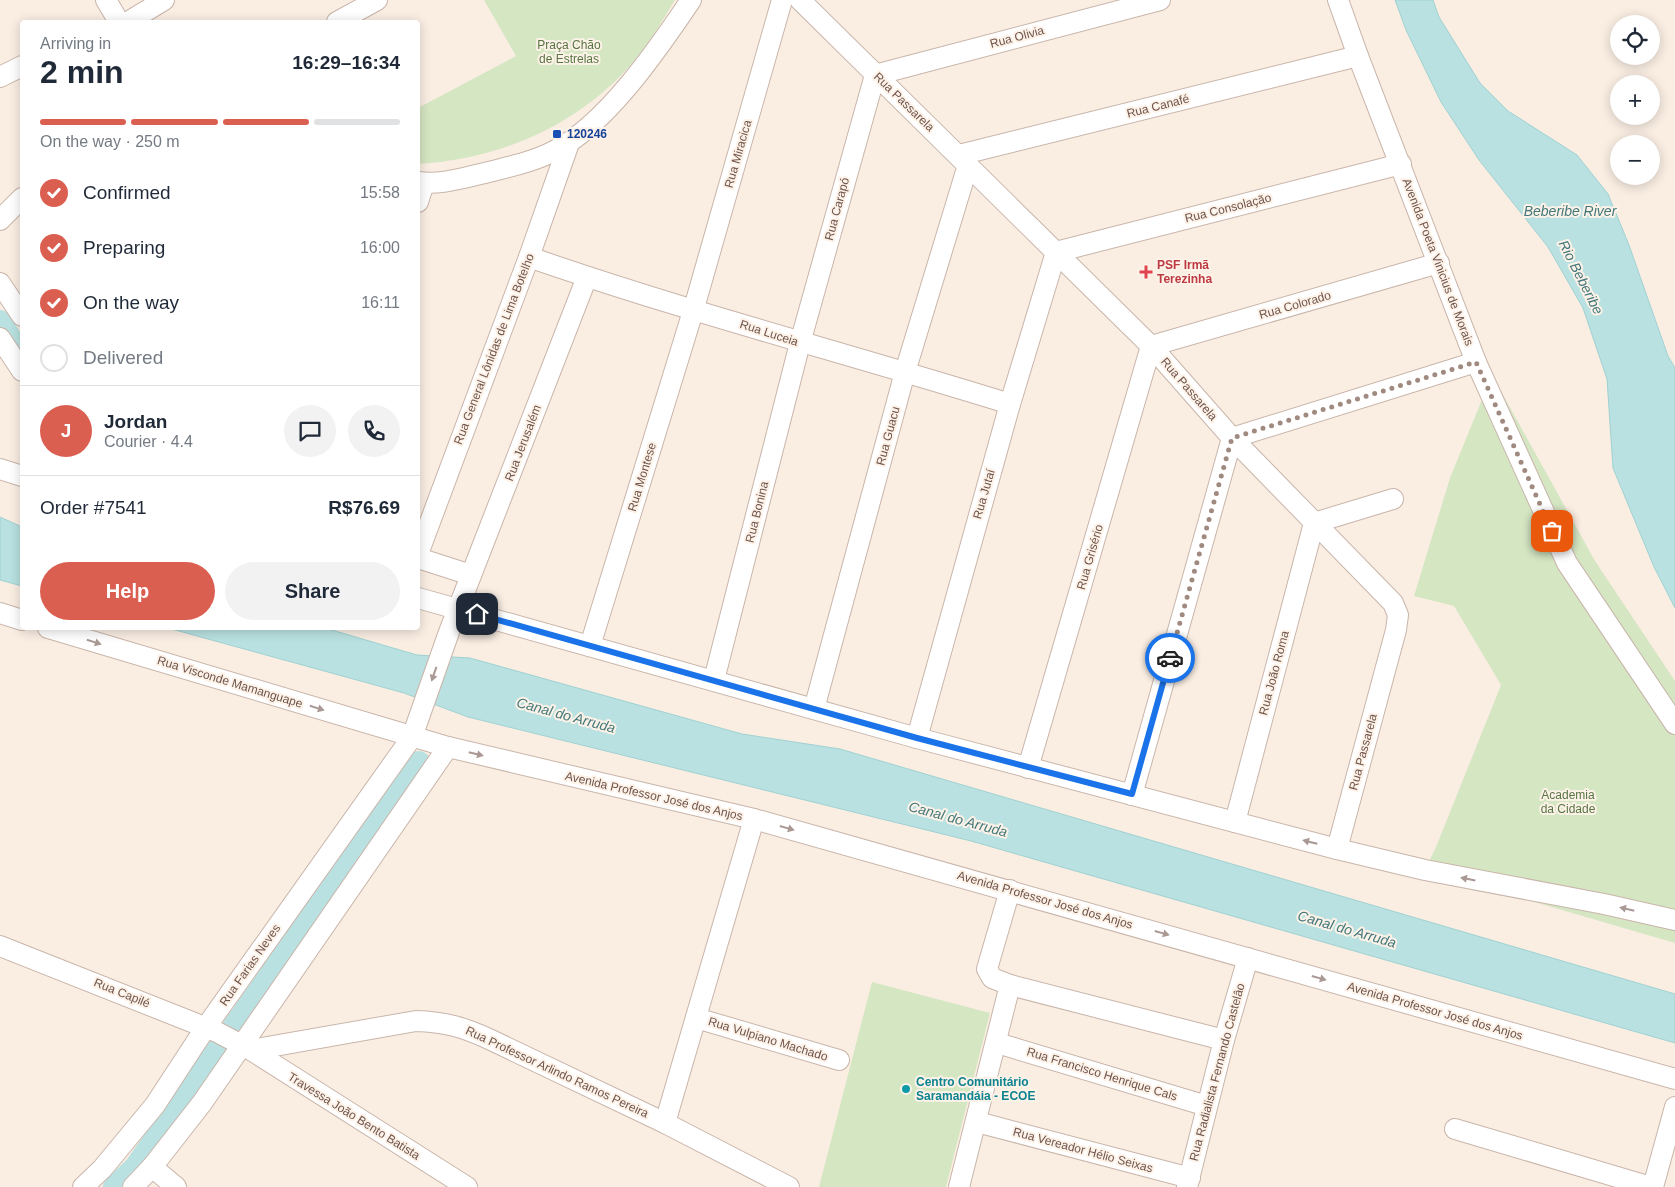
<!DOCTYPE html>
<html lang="en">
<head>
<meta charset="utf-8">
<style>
  :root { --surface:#fff; --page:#f2f2f3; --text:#1f2937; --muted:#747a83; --line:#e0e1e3; --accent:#db5f51 }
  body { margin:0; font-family:Arial,sans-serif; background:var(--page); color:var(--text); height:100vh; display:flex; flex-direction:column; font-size:19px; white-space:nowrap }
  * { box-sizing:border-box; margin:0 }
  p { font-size:16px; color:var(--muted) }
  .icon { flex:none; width:28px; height:28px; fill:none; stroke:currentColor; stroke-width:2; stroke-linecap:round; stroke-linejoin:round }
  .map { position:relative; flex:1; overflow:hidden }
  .panel { position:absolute; left:20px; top:20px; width:400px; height:610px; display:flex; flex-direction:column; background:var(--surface); border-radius:5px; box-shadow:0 2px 12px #0003 }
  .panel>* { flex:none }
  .fabs { position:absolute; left:1610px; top:15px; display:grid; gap:10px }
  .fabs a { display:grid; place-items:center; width:50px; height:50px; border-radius:50%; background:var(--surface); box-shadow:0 2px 12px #0003; font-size:25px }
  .pin { position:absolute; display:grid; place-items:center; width:42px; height:42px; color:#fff; margin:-21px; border-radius:10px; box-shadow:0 2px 8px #0006 }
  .courier { position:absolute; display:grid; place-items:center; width:50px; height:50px; margin:-25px; border:4px solid #1a73e8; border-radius:50%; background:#fff; color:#222; box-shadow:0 1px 6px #0007 }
  .head em { font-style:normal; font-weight:600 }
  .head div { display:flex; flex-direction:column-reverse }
  .head { display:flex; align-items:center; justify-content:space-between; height:85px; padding:0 20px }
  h1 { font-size:32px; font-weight:600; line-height:38px }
  .bar { display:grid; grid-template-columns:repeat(4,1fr); gap:8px 5px; align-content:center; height:60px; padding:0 20px }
  .bar i { height:6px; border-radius:4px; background:var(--line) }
  .bar .active { background:var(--accent) }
  .bar p { grid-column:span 4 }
  .line { display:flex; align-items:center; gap:12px; padding:0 20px; border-top:1px solid var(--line) }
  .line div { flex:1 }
  .round { display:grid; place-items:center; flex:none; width:52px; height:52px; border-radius:26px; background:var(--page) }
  ol { padding:0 20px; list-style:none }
  li { display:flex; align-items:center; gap:15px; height:55px }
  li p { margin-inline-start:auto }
  li .icon { padding:5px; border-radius:50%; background:var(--accent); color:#fff; stroke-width:4 }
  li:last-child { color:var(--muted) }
  li i { width:28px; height:28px; border:2px solid var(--line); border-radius:50% }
  .cta { display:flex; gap:10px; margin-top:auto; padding:10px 20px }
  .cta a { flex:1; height:58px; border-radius:30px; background:var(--accent); color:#fff; font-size:20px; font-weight:600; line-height:58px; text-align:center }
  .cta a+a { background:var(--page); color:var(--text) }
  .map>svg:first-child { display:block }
  .green { fill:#d5e6c3 }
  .water { fill:#b9e1e1; stroke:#a0d1d2 }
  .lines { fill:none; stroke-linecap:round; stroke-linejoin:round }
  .canal { stroke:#b9e1e1; stroke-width:22 }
  .minor-casing { stroke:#c9b5aa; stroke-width:22 }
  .minor { stroke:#fff; stroke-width:20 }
  .oneway { fill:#a99893 }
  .done { stroke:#a08a80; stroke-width:5; stroke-dasharray:0 9 }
  .route { stroke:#1a73e8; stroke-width:6 }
  .transit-dot { fill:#1a4fb4; stroke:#fdf2e8; stroke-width:2 }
  .health-dot { fill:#e0444e; stroke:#fdf2e8; stroke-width:2 }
  .culture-dot { fill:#0f9aa8; stroke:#fdf2e8; stroke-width:2 }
  .labels { text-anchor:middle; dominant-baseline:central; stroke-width:4; stroke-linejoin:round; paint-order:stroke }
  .street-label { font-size:12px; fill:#6f544b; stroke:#fdf2e8 }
  .park-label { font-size:12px; fill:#587544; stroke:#fdf2e8 }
  .transit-label { font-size:12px; font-weight:bold; fill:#164399; stroke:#fdf2e8; text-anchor:start }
  .health-label { font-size:12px; font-weight:bold; fill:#be3a42; stroke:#fdf2e8; text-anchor:start }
  .culture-label { font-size:12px; font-weight:bold; fill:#0d838f; stroke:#fdf2e8; text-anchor:start }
  .water-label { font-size:14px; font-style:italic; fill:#43787b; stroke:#fdf2e8 }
</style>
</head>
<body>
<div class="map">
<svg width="1675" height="1187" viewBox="0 0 1675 1187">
  <rect width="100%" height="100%" fill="#faeee3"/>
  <!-- green -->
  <g class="green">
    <path d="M484,0H675C662,21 651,41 635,60C580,125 501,159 418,164V108L516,56Z"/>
    <polygon points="1492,375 1595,561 1675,681 1675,943 1425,870 1436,847 1501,685 1454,606 1414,596 1450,478"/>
    <polygon points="872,982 990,1013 946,1187 819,1187"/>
  </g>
  <!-- water -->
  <g class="water">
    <polygon points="1395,0 1433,0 1439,17 1480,83 1508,111 1577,155 1608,194 1629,245 1668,356 1675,368 1675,608 1654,567 1613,468 1607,379 1583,308 1548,247 1479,160 1441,102 1406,30"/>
    <polygon points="0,517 22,527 22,586 0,580"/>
    <polygon points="168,628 325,628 417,655 470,658 742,734 840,749 1675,994 1675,1043 971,841 468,717 404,693"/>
  </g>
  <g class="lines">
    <!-- canal -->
    <g class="canal">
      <polyline points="0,321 22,355"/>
      <polyline points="114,1187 135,1167 419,762"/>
    </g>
    <defs>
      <g id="minor">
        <polyline points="106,0 119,22"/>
        <polyline points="800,0 1151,346 1232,438 1393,603 1398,615 1396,630 1337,849"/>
        <polyline points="1338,0 1358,56 1476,362 1567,563 1675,724"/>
        <polyline points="128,22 164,0"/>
        <polyline points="337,22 377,0"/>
        <polyline points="0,77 22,66"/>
        <polyline points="959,155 1358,56"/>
        <path d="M418,182C441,185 462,178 485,173C508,167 533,162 554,151C606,125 658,49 691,0"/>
        <polyline points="418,202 424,183"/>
        <polyline points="0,220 22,198"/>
        <path d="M529,257C687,312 850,354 1010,404"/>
        <polyline points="0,283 22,316"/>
        <polyline points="0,338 22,371"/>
        <polyline points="0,469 22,476"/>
        <polyline points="418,554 529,257 569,143"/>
        <polyline points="418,558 471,575"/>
        <polyline points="418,598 917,738 1337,849 1425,870 1604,904 1675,920"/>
        <polyline points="0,613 22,620"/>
        <polyline points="48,628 448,747 754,819 1675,1079"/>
        <polyline points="590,646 694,308 782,0"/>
        <polyline points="714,680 800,343 875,75 1160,0"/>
        <polyline points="814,709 905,372 968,165"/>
        <polyline points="917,738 1010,404 1056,252 1401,164"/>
        <polyline points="1028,768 1151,346 1439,263"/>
        <polyline points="1132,795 1232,438 1476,362"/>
        <polyline points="1235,822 1314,523 1393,499"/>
        <polyline points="0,946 217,1032 251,1050 467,1187"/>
        <polyline points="1010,985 1224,1040"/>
        <polyline points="696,1018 839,1060"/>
        <polyline points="997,1043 1207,1106"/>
        <path d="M251,1050L416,1021C445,1022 463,1027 489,1039L665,1123L789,1187"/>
        <polyline points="977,1122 1190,1178"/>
        <polyline points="665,1123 754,819"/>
        <polyline points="1455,1129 1651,1187"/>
        <polyline points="152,1167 176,1187"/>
        <polyline points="83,1187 102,1169 155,1105 206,1027 412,737 449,632 587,277"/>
        <polyline points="133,1187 152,1167 202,1103 448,747"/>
        <polyline points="959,1187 1010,985 992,978 987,969 1010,890"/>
        <polyline points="1187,1187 1224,1040 1248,958"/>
        <polyline points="1653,1187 1675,1107"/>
      </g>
    </defs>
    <!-- minor casing -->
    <use href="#minor" class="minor-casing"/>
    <!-- minor -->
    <use href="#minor" class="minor"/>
  </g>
  <!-- one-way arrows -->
  <defs><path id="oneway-solid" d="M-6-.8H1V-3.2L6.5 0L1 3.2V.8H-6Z" transform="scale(1.25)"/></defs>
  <g class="oneway">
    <use href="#oneway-solid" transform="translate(94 642) rotate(17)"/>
    <use href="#oneway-solid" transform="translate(434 674) rotate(109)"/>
    <use href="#oneway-solid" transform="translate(317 708) rotate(17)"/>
    <use href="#oneway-solid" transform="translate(476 754) rotate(13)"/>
    <use href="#oneway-solid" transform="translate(787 828) rotate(16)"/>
    <use href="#oneway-solid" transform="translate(1310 842) rotate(-166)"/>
    <use href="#oneway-solid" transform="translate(1468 879) rotate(-169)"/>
    <use href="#oneway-solid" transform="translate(1627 909) rotate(-167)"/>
    <use href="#oneway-solid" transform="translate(1162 933) rotate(16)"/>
    <use href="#oneway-solid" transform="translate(1319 978) rotate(16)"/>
  </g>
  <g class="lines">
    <!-- done -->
    <polyline class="done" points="1170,658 1232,438 1476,362 1552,531"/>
    <!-- route -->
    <polyline class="route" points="477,614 917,738 1132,794 1170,658"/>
  </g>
  <!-- markers -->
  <rect class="transit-dot" x="552" y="129" width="10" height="10" rx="2.5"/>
  <path class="health-dot" d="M1143.5 264.5h5v5h5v5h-5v5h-5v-5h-5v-5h5z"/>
  <circle class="culture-dot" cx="906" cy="1089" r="5"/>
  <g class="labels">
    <!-- street labels -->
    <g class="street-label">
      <text transform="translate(1017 37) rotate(-15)">Rua Olivia</text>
      <text transform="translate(904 102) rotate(44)">Rua Passarela</text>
      <text transform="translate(1158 106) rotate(-14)">Rua Canafé</text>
      <text transform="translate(738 154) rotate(-74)">Rua Miracica</text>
      <text transform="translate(1228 208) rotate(-14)">Rua Consolação</text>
      <text transform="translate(837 209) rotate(-75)">Rua Carapó</text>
      <text transform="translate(1438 262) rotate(69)">Avenida Poeta Vinicius de Morais</text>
      <text transform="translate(1295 305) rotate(-16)">Rua Colorado</text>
      <text transform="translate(769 333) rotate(18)">Rua Luceia</text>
      <text transform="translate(494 349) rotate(-69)">Rua General Lônidas de Lima Botelho</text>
      <text transform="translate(1189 389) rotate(49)">Rua Passarela</text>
      <text transform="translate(888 436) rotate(-75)">Rua Guacu</text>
      <text transform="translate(523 443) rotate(-69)">Rua Jerusalém</text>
      <text transform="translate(642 477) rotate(-73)">Rua Montese</text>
      <text transform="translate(984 494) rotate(-74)">Rua Jutaí</text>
      <text transform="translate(757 512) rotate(-76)">Rua Bonina</text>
      <text transform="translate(1090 557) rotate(-74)">Rua Grisério</text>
      <text transform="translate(1274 673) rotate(-75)">Rua João Roma</text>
      <text transform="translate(230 682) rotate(17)">Rua Visconde Mamanguape</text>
      <text transform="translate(1363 752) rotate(-75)">Rua Passarela</text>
      <text transform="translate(654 796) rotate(13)">Avenida Professor José dos Anjos</text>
      <text transform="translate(1045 900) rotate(16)">Avenida Professor José dos Anjos</text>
      <text transform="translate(250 965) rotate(-55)">Rua Farias Neves</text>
      <text transform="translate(122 993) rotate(22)">Rua Capilé</text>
      <text transform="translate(1435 1011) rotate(16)">Avenida Professor José dos Anjos</text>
      <text transform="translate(768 1039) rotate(17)">Rua Vulpiano Machado</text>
      <text transform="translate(557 1072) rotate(25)">Rua Professor Arlindo Ramos Pereira</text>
      <text transform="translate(1217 1072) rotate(-75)">Rua Radialista Fernando Castelâo</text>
      <text transform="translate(1102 1074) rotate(17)">Rua Francisco Henrique Cals</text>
      <text transform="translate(354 1116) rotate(32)">Travessa João Bento Batista</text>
      <text transform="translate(1083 1150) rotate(15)">Rua Vereador Hélio Seixas</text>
    </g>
    <!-- park labels -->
    <g class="park-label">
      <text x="569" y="45">Praça Chão<tspan x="569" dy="14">de Estrelas</tspan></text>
      <text x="1568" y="795">Academia<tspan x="1568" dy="14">da Cidade</tspan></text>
    </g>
    <!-- transit labels -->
    <g class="transit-label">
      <text x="567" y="134">120246</text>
    </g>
    <!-- health labels -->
    <g class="health-label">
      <text x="1157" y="265">PSF Irmã<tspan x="1157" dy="14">Terezinha</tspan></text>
    </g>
    <!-- culture labels -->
    <g class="culture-label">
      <text x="916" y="1082">Centro Comunitário<tspan x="916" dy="14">Saramandáia - ECOE</tspan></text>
    </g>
    <!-- water labels -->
    <g class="water-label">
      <text x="1570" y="211">Beberibe River</text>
      <text transform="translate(1581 277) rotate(63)">Rio Beberibe</text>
      <text transform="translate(566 715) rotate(15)">Canal do Arruda</text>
      <text transform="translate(958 819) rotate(15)">Canal do Arruda</text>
      <text transform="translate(1347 929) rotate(16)">Canal do Arruda</text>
    </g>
  </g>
</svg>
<div class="fabs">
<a><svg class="icon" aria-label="locate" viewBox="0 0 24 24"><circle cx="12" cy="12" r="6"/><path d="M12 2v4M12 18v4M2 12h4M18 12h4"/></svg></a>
<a>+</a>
<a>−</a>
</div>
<div class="pin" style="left:1552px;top:531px;background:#ea580c"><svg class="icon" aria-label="bag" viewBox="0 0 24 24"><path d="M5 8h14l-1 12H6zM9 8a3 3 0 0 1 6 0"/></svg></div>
<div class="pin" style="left:477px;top:614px;background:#1f2937"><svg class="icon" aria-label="home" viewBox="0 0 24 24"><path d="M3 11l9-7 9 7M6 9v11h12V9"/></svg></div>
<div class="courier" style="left:1170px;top:658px"><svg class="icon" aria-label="car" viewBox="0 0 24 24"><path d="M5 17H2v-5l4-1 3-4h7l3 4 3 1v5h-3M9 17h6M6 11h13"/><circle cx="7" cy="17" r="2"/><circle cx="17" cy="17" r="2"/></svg></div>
<section class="panel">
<div class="head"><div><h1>2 min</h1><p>Arriving in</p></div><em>16:29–16:34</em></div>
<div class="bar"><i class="active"></i><i class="active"></i><i class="active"></i><i></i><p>On the way · 250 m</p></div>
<ol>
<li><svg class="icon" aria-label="check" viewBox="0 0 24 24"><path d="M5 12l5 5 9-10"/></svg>Confirmed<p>15:58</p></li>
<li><svg class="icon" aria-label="check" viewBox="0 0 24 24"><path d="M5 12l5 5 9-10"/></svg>Preparing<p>16:00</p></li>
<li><svg class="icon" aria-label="check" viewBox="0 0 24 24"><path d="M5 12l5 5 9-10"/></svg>On the way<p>16:11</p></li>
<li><i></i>Delivered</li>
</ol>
<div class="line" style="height:90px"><b class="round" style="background:var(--accent);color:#fff">J</b><div><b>Jordan</b><p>Courier · 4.4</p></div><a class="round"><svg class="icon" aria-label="chat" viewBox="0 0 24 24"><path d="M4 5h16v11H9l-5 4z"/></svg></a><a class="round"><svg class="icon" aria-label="phone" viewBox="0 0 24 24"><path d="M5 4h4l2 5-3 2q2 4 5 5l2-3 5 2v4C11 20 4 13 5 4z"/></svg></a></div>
<div class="line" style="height:65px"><div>Order #7541</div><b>R$76.69</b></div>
<div class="cta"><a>Help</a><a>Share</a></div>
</section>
</div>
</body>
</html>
